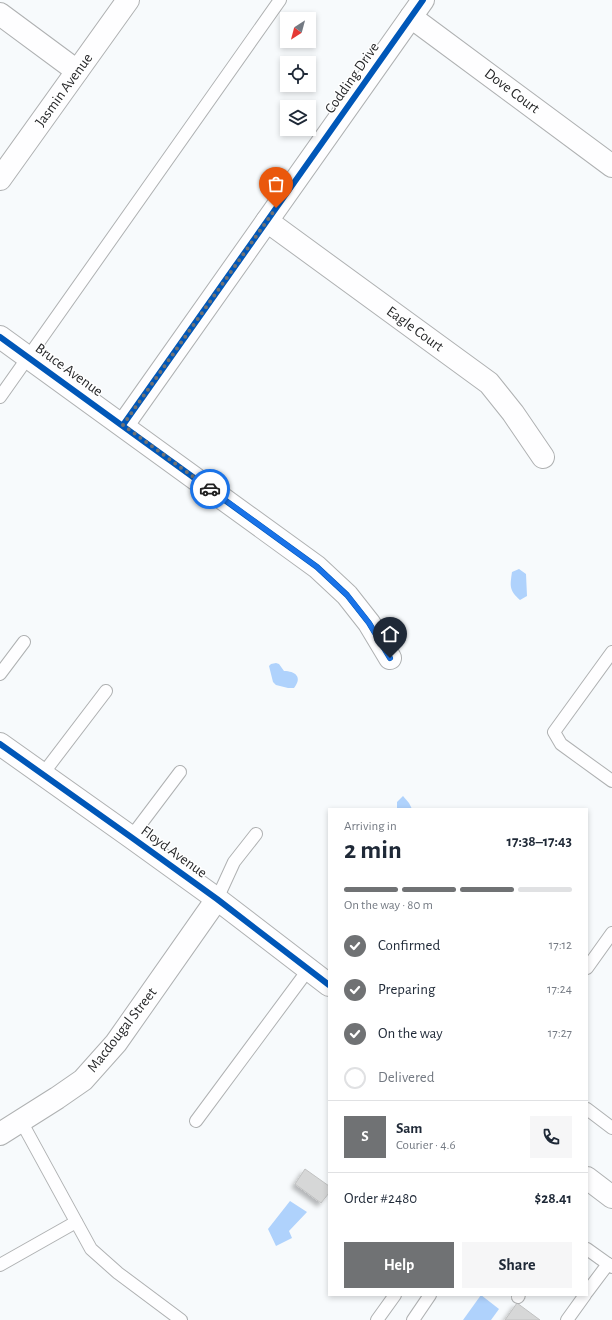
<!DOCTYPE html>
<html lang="en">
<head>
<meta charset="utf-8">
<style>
  :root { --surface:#fff; --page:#f6f6f7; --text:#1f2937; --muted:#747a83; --line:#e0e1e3; --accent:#707274 }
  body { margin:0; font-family:"Alegreya Sans",sans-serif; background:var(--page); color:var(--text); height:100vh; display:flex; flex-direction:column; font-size:15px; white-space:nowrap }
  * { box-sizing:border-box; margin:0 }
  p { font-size:13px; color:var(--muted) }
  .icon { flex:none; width:22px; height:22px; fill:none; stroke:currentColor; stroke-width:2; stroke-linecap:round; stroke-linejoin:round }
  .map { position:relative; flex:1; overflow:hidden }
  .panel { position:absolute; left:328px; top:808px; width:260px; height:488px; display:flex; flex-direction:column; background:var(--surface); border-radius:0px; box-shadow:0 2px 6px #0003 }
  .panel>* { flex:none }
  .needle { width:26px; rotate:216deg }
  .tools { position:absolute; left:280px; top:12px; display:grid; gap:8px }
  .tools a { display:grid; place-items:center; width:36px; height:36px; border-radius:0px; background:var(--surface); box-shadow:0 2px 6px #0003; font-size:20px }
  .pin { position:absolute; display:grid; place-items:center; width:34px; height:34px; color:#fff; margin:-41px -17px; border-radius:50% 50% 50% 0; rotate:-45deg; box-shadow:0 0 4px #0007 }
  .pin .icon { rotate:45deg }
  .courier { position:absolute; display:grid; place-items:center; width:40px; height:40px; margin:-20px; border:3px solid #1a73e8; border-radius:50%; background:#fff; color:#222; box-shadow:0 1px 5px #0007 }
  .head em { font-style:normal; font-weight:600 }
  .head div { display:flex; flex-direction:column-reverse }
  .head { display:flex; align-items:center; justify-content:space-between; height:68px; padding:0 16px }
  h1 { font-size:26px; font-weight:600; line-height:30px }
  .bar { display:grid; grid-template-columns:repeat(4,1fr); gap:6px 4px; align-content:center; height:48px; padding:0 16px }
  .bar i { height:5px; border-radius:3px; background:var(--line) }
  .bar .on { background:var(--accent) }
  .bar p { grid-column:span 4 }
  .line { display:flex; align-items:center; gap:10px; padding:0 16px; border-top:1px solid var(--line) }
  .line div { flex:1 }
  .round { display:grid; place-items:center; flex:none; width:42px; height:42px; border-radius:0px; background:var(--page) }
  ol { padding:0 16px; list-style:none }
  li { display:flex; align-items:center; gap:12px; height:44px }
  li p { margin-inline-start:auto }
  li .icon { padding:4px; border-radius:50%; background:var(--accent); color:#fff; stroke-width:4 }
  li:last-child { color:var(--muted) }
  li i { width:22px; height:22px; border:2px solid var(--line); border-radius:50% }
  .cta { display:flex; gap:8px; margin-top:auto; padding:8px 16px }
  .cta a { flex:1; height:46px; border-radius:0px; background:var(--accent); color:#fff; font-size:16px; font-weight:600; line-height:46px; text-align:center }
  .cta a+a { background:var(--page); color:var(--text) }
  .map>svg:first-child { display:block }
  .water { fill:#afd2fc }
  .building { fill:#d6d7d7; stroke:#c0c1c1; filter:url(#shadow) }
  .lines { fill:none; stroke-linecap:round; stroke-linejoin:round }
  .lane-casing { stroke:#afb1b2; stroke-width:14 }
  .street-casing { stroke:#afb1b2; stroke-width:24 }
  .secondary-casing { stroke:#afb1b2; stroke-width:24 }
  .lane { stroke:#fefeff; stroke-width:12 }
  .street { stroke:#fefeff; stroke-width:22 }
  .secondary { stroke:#fefeff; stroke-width:22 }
  .cycleway-casing { stroke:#fff; stroke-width:8 }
  .cycleway { stroke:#0057b8; stroke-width:6 }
  .done { stroke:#707274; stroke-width:4; stroke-dasharray:0 7.2 }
  .route { stroke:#1a73e8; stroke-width:5 }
  .labels { text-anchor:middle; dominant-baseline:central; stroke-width:3; stroke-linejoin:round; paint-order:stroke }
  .street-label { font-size:15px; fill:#28292b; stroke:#fff }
</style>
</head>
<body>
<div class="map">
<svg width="612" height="1320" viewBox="0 0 612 1320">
  <defs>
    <filter id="shadow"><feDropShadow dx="-3.5" dy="3.5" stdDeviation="2" flood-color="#0004"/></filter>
  </defs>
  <rect width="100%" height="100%" fill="#f7fafc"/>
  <!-- water -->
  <g class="water">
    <path d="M519,569L526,574L527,596L520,600C509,590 510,586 512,572Z"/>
    <path d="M276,663L279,664L284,671C295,671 303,677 294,688H288L276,685L273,682L269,666L271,664Z"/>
    <polygon points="403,796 409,803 412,809 397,809 397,802"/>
    <polygon points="290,1201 307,1212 289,1231 292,1238 276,1246 268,1229"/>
    <polygon points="481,1295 499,1309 491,1320 463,1320"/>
  </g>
  <!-- building -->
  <g class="building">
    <polygon points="305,1169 329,1186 329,1193 321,1203 295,1184"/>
    <polygon points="517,1303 540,1320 505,1320"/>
  </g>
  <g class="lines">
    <defs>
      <g id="lane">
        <polyline points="0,397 280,0"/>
        <polyline points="612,652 554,732 561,744 612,781"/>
        <polyline points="0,674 24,642"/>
        <polyline points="42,775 106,691"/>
        <polyline points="131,837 180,772"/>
        <polyline points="217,899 234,862 256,834"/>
        <polyline points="587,968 612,933"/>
        <polyline points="587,1109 612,1128"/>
        <polyline points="21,1121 91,1249 118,1273 181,1320"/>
        <polyline points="196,1121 308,970"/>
        <polyline points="587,1249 612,1267"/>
        <polyline points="0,1265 76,1222"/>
        <polyline points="587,1292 608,1264"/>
        <polyline points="518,1297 519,1295"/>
        <polyline points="377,1320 395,1295"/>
        <polyline points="413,1320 430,1295"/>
        <polyline points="567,1320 585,1295"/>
      </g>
      <g id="street">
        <polyline points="0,14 77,71"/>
        <polyline points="411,17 612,166"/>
        <polyline points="0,179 128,0"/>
        <polyline points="267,221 489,383 513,413 543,457"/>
        <polyline points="0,337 317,567 347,595 369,623 390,658"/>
        <polyline points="123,425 423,0"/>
        <polyline points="0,1134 57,1098 83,1080 116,1043 217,899"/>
      </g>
      <g id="secondary">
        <polyline points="0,744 131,837 217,899 329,985"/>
        <polyline points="587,1178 612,1197"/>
      </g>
    </defs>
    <!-- lane casing -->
    <use href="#lane" class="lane-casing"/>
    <!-- street casing -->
    <use href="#street" class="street-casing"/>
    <!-- secondary casing -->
    <use href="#secondary" class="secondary-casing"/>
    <!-- lane -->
    <use href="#lane" class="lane"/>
    <!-- street -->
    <use href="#street" class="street"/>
    <!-- secondary -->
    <use href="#secondary" class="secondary"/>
    <defs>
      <g id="cycleway">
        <polyline points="0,337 317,567 347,595 369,623 390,658"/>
        <polyline points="123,425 423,0"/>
        <polyline points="0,744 131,837 217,899 329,985"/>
      </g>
    </defs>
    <!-- cycleway casing -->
    <use href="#cycleway" class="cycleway-casing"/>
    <!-- cycleway -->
    <use href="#cycleway" class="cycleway"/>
  </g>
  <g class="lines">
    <!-- done -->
    <polyline class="done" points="210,489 123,425 276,208"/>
    <!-- route -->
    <polyline class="route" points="210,489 317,567 347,595 362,614 369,623 390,658"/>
  </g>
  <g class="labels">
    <!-- street labels -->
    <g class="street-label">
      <text transform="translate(352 78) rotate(-55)">Codding Drive</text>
      <text transform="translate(64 90) rotate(-54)">Jasmin Avenue</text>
      <text transform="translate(512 91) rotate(37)">Dove Court</text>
      <text transform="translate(415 329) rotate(36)">Eagle Court</text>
      <text transform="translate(69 370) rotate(36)">Bruce Avenue</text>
      <text transform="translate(174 852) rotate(36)">Floyd Avenue</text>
      <text transform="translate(122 1030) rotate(-52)">Macdougal Street</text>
    </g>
  </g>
</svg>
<div class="tools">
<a><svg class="needle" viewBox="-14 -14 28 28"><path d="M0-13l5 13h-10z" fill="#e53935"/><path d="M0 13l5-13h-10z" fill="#747a83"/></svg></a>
<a><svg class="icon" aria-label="locate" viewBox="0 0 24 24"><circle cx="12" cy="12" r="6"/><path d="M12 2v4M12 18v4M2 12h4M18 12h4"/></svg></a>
<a><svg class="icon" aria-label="layers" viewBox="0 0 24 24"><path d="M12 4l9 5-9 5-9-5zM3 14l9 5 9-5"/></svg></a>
</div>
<div class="pin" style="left:276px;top:208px;background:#ea580c"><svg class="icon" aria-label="bag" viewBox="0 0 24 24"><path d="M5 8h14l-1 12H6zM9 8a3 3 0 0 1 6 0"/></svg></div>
<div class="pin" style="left:390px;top:658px;background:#1f2937"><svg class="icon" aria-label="home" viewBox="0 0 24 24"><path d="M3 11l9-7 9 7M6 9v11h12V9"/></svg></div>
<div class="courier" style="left:210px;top:489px"><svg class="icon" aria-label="car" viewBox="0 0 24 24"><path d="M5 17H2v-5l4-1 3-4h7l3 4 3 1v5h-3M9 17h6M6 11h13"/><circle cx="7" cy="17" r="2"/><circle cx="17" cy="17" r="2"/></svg></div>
<section class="panel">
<div class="head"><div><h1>2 min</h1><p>Arriving in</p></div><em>17:38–17:43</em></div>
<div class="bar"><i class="on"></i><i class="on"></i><i class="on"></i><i></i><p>On the way · 80 m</p></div>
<ol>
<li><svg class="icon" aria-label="check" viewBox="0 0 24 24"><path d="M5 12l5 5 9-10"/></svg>Confirmed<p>17:12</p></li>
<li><svg class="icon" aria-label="check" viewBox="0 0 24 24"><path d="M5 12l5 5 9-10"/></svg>Preparing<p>17:24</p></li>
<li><svg class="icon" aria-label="check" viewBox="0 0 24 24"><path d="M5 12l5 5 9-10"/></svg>On the way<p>17:27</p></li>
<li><i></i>Delivered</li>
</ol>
<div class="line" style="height:72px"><b class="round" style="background:var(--accent);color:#fff">S</b><div><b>Sam</b><p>Courier · 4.6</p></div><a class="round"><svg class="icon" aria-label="phone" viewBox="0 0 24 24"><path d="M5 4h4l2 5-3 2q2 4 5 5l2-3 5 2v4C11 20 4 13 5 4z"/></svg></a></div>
<div class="line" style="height:52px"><div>Order #2480</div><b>$28.41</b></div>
<div class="cta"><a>Help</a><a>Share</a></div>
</section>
</div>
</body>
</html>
